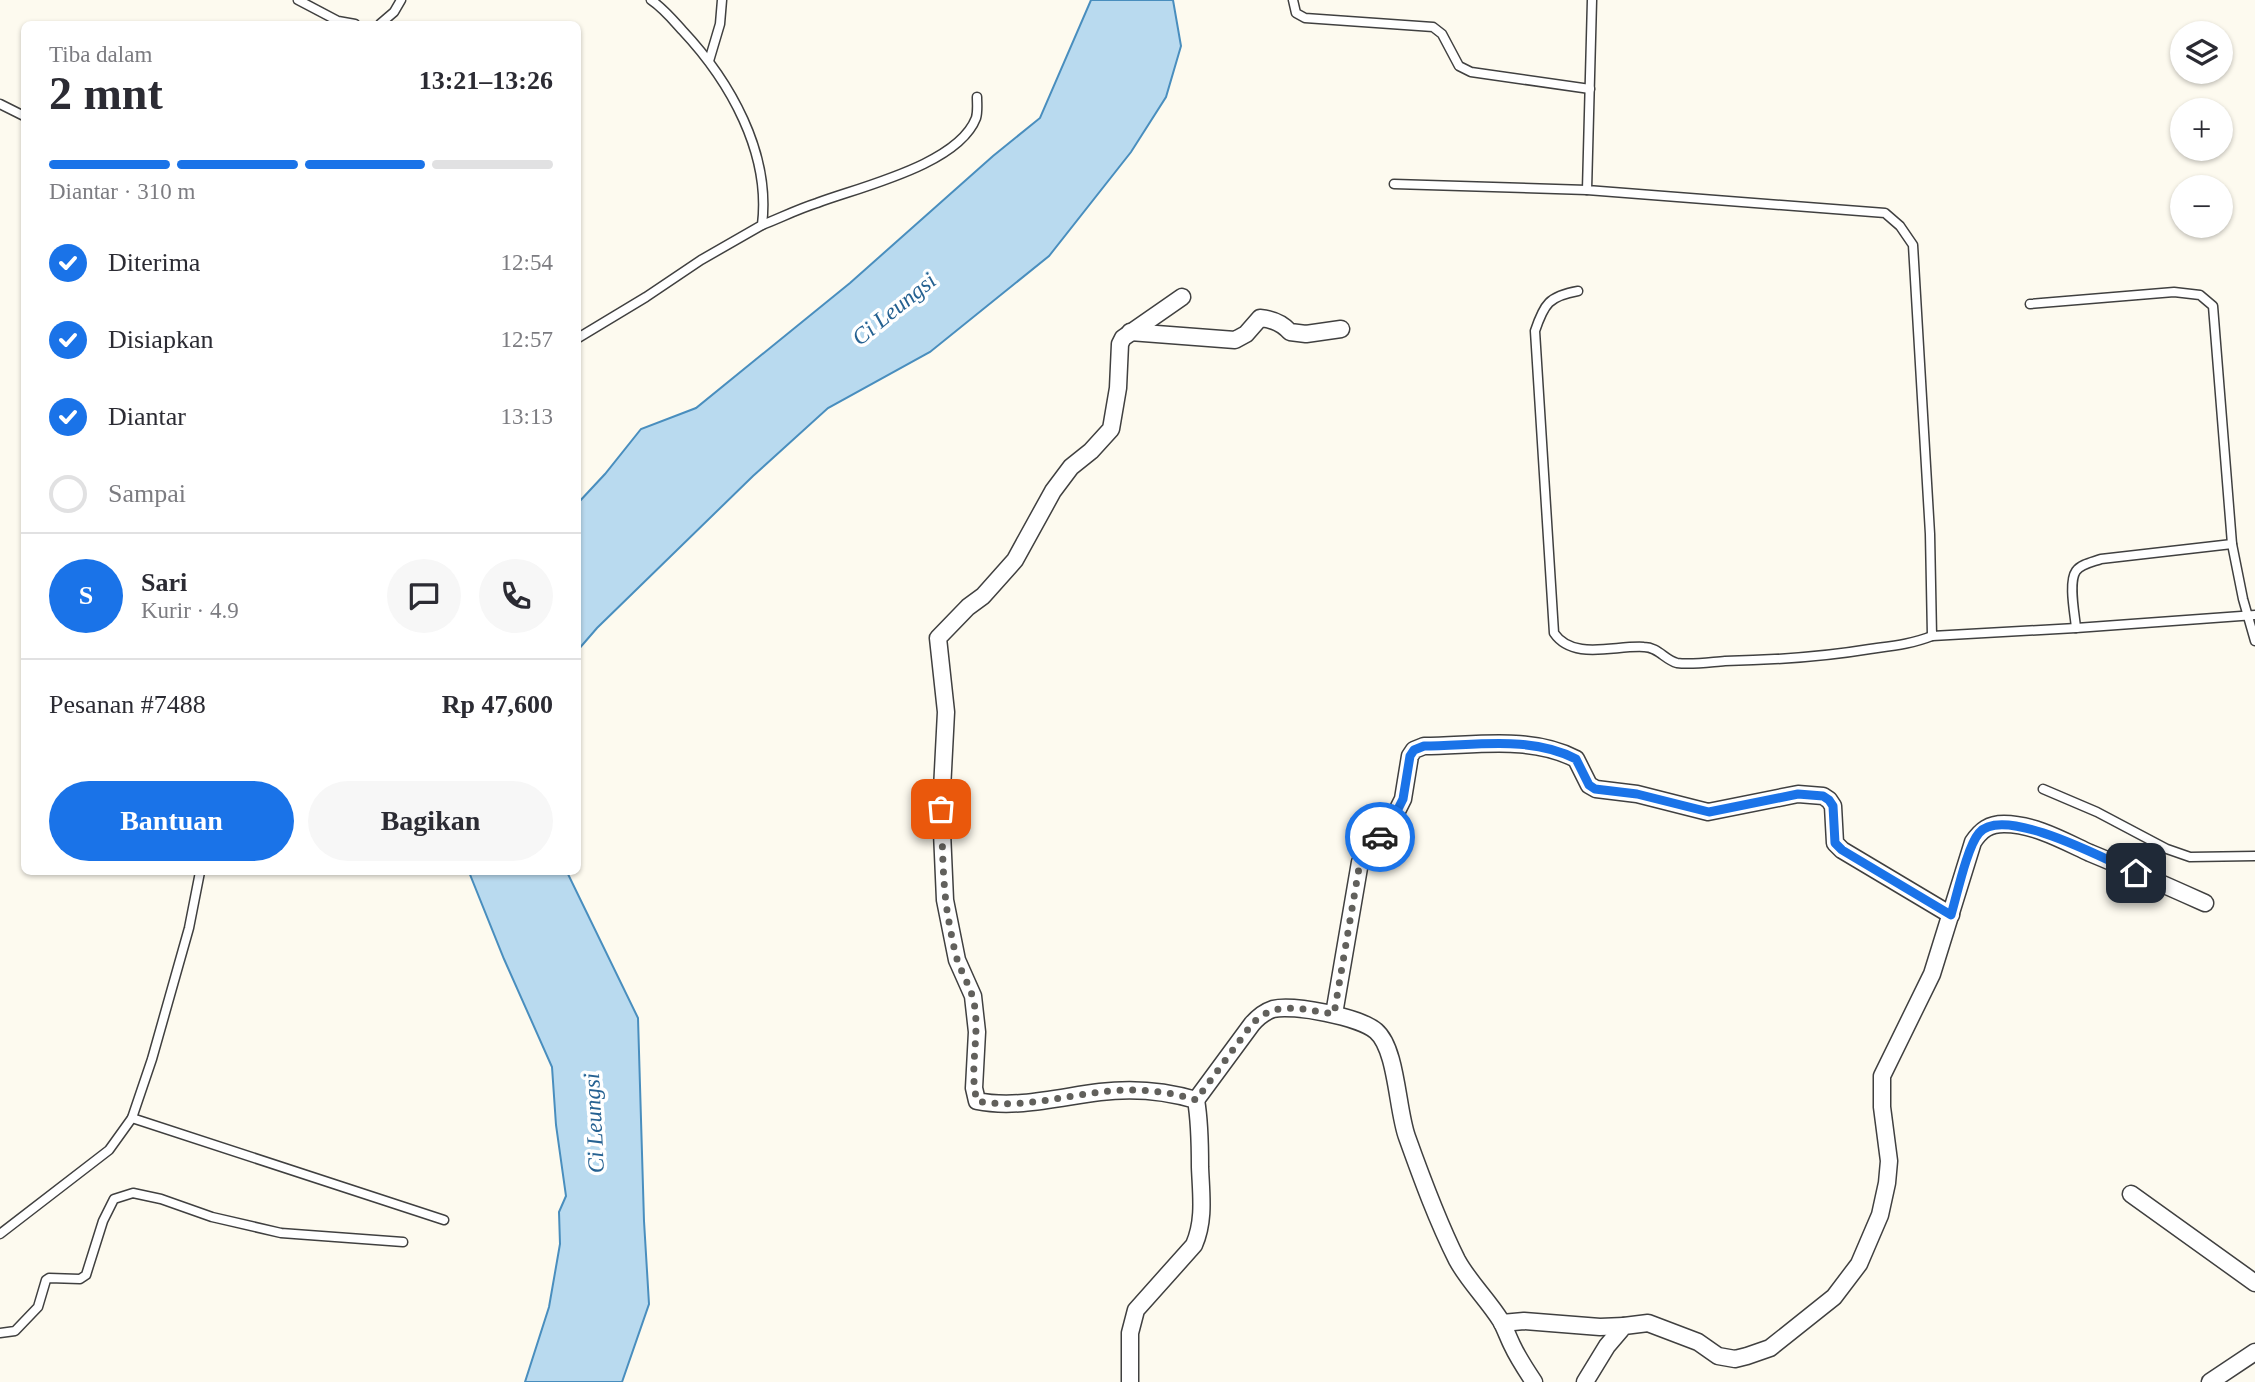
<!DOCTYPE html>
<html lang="id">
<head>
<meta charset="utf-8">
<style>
  :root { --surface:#fff; --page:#f7f7f7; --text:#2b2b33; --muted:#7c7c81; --line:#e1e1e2; --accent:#1a73e8 }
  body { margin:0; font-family:Georgia,serif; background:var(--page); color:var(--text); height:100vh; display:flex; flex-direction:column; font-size:26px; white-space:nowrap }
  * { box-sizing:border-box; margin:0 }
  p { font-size:23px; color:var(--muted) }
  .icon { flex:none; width:38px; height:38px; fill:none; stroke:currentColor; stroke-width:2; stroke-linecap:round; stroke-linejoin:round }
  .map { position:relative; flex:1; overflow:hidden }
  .details { position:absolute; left:21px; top:21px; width:560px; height:854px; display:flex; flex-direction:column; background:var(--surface); border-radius:10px; box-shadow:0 2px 5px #0004 }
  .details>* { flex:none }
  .controls { position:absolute; left:2170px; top:21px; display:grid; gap:14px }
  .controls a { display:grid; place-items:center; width:63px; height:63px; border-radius:50%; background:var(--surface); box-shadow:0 2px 5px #0004; font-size:35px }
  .pin { position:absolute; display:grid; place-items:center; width:60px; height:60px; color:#fff; margin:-30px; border-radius:14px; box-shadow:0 4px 10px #0006 }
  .courier { position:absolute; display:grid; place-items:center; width:70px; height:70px; margin:-35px; border:5px solid #1a73e8; border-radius:50%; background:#fff; color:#222; box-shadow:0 2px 9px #0007 }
  .summary em { font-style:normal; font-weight:600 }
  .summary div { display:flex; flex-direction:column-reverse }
  .summary { display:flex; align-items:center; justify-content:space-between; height:119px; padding:0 28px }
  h1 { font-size:46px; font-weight:600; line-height:52px }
  .bar { display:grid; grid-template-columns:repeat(4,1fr); gap:10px 7px; align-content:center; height:84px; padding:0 28px }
  .bar i { height:9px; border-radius:5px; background:var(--line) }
  .bar .active { background:var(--accent) }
  .bar p { grid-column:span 4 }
  .line { display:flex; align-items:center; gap:18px; padding:0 28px; border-top:2px solid var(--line) }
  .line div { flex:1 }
  .round { display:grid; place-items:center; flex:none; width:74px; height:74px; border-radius:37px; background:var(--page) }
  ol { padding:0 28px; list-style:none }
  li { display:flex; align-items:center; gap:21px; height:77px }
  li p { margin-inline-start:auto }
  li .icon { padding:7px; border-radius:50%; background:var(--accent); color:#fff; stroke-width:4 }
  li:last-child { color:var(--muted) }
  li i { width:38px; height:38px; border:4px solid var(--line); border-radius:50% }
  .primary-button { display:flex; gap:14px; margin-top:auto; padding:14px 28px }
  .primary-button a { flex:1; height:80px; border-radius:42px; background:var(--accent); color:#fff; font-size:28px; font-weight:600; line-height:80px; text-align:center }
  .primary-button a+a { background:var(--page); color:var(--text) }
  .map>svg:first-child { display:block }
  .water { fill:#b9daef; stroke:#498ebe; stroke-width:2 }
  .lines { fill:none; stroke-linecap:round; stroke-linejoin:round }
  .lane-casing { stroke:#404040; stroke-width:11 }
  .street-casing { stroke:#404040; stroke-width:19 }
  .lane { stroke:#fff; stroke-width:8 }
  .street { stroke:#fff; stroke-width:16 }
  .done { stroke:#61605c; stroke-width:7; stroke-dasharray:0 12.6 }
  .route { stroke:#1a73e8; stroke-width:9 }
  .labels { text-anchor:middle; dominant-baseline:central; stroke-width:7; stroke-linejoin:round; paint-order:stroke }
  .water-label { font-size:23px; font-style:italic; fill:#256191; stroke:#fff }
</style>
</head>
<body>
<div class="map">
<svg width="2255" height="1382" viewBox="0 0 2255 1382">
  <rect width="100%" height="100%" fill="#fdfaef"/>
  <!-- water -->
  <g class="water">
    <polygon points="1091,0 1173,0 1181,46 1166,97 1131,152 1049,256 930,352 828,408 753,476 597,628 578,650 578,503 605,474 641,429 696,408 850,283 993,156 1040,118"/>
    <polygon points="469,872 567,872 638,1018 644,1221 649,1304 622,1382 525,1382 549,1307 560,1244 559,1212 566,1196 556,1125 552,1067 504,959"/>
  </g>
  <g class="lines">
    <defs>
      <g id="lane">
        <polyline points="298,0 338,21 355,24"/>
        <polyline points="1293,0 1296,13 1305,18 1433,27 1442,34 1459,66 1471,72 1590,89"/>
        <polyline points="1592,0 1587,190 1885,213 1900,226 1913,245 1930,534 1932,636 2076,628 2255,615"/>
        <polyline points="380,24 394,12 401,0"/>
        <polyline points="709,61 720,24 722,0"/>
        <polyline points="0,104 24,116"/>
        <polyline points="1394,184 1587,190"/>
        <path d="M762,225C780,218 798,209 817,203C859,187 958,165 976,118C978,111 977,104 977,97"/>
        <path d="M1578,291C1549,296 1544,304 1535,331L1554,633C1573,661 1615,645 1644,647C1658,647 1665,660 1677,663C1692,665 1711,662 1725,661C1774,660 1822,657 1870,649C1891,646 1912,644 1932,636"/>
        <polyline points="2030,304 2174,292 2200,295 2213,306 2232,544 2243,599 2255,641"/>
        <path d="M578,338L646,297L701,260L762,225C771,153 730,81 682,30C673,20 663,8 651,0"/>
        <path d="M2076,628C2075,615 2068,582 2076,571C2081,564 2093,562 2101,559L2232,544"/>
        <polyline points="2043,789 2097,812 2167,849 2190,857 2255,856"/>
        <polyline points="132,1118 444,1220"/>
        <polyline points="0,1234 109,1150 132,1118 152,1059 189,928 200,872"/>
        <polyline points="0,1333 15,1331 38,1307 46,1280 49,1278 80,1279 86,1275 103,1221 114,1199 133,1193 161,1199 212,1217 281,1233 403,1242"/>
      </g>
      <g id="street">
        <path d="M1130,332L1235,340L1246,334L1260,318C1272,319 1282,323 1290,332L1306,334L1341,329"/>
        <path d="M1334,1014L1360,862L1392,821L1403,799L1410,756L1414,750L1424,746C1474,746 1530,735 1576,759L1589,785L1596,789L1637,794L1708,812L1798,794L1823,796L1829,800L1833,806L1835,843L1842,850L1951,915"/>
        <path d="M1196,1100L1252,1024C1258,1017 1264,1012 1273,1009C1293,1004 1360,1017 1376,1031C1397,1049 1397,1110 1407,1137C1422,1179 1437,1220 1457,1260C1469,1282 1488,1300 1501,1321C1505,1328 1508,1337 1512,1345C1518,1358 1526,1370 1534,1382"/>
        <polyline points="2131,1194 2255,1283"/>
        <polyline points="1502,1323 1524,1321 1600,1327 1624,1326"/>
        <path d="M1130,1382V1333L1136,1310L1194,1245C1205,1220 1201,1194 1200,1167C1200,1145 1200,1123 1196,1100C1166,1091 1132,1088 1100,1092C1060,1097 1017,1109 977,1101L974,1088L977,1032L973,996L957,960L945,900L941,809L946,712L938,638L968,607L983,596L1015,560L1053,491L1071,467L1091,451L1111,429L1118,388L1120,344L1123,338L1182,297"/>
        <path d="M1585,1382L1607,1346L1624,1326L1648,1323L1698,1342L1718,1356L1735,1359L1747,1356L1770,1348L1834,1297L1859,1264L1880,1215L1887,1183L1889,1161L1882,1107V1076L1932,974L1973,842C1981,830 1989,824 2004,824C2034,824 2064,841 2090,853C2129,869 2167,886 2205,903"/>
        <polyline points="2210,1382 2255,1352"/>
      </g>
    </defs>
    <!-- lane casing -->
    <use href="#lane" class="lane-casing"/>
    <!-- street casing -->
    <use href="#street" class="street-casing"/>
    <!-- lane -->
    <use href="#lane" class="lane"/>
    <!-- street -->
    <use href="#street" class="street"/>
  </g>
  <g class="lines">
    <!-- done -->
    <path class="done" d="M941,809C943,848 942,889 950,927C952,938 954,949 957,959C963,977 973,990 975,1009C979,1040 969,1071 977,1101C1017,1109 1060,1097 1100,1092C1132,1088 1166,1090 1196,1100L1252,1024C1276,999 1303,1010 1334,1014L1360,862L1380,837"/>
    <!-- route -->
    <path class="route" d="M1380,837L1392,821L1403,799L1410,756L1414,750L1424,746C1474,746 1530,735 1576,759L1589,785L1595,789L1637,794L1709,812L1798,794L1823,796L1829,800L1833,806L1835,843L1842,850L1951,915C1957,895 1967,847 1979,833C2003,804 2107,860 2136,873"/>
  </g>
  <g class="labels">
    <!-- water labels -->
    <g class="water-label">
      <text transform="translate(894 309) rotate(-39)">Ci Leungsi</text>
      <text transform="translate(594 1123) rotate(-93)">Ci Leungsi</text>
    </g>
  </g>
</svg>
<div class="controls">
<a><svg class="icon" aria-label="layers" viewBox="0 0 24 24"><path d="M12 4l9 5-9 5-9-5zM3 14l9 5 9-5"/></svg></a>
<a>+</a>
<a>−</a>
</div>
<div class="pin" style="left:941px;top:809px;background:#ea580c"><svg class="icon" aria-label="bag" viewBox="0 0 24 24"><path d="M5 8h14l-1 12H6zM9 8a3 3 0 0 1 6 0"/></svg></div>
<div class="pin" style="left:2136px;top:873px;background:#1f2937"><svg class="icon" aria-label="home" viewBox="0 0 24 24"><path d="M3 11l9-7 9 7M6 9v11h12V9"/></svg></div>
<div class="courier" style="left:1380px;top:837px"><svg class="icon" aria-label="car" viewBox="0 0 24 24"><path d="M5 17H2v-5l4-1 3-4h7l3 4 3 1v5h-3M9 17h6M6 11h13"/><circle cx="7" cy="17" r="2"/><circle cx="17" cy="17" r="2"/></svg></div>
<section class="details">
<div class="summary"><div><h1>2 mnt</h1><p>Tiba dalam</p></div><em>13:21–13:26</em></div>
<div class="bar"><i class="active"></i><i class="active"></i><i class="active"></i><i></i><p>Diantar · 310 m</p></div>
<ol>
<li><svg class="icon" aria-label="check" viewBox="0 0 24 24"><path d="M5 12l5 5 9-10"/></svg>Diterima<p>12:54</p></li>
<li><svg class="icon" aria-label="check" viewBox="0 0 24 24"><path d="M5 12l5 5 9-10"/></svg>Disiapkan<p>12:57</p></li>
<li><svg class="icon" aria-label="check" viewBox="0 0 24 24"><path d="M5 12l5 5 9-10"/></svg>Diantar<p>13:13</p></li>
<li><i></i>Sampai</li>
</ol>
<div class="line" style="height:126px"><b class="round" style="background:var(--accent);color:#fff">S</b><div><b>Sari</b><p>Kurir · 4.9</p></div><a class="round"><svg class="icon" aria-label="chat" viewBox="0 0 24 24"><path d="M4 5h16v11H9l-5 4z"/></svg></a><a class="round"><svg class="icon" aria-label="phone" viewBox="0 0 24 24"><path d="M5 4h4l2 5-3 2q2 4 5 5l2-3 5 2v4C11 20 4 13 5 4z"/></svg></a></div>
<div class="line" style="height:91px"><div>Pesanan #7488</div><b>Rp 47,600</b></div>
<div class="primary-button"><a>Bantuan</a><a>Bagikan</a></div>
</section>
</div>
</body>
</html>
